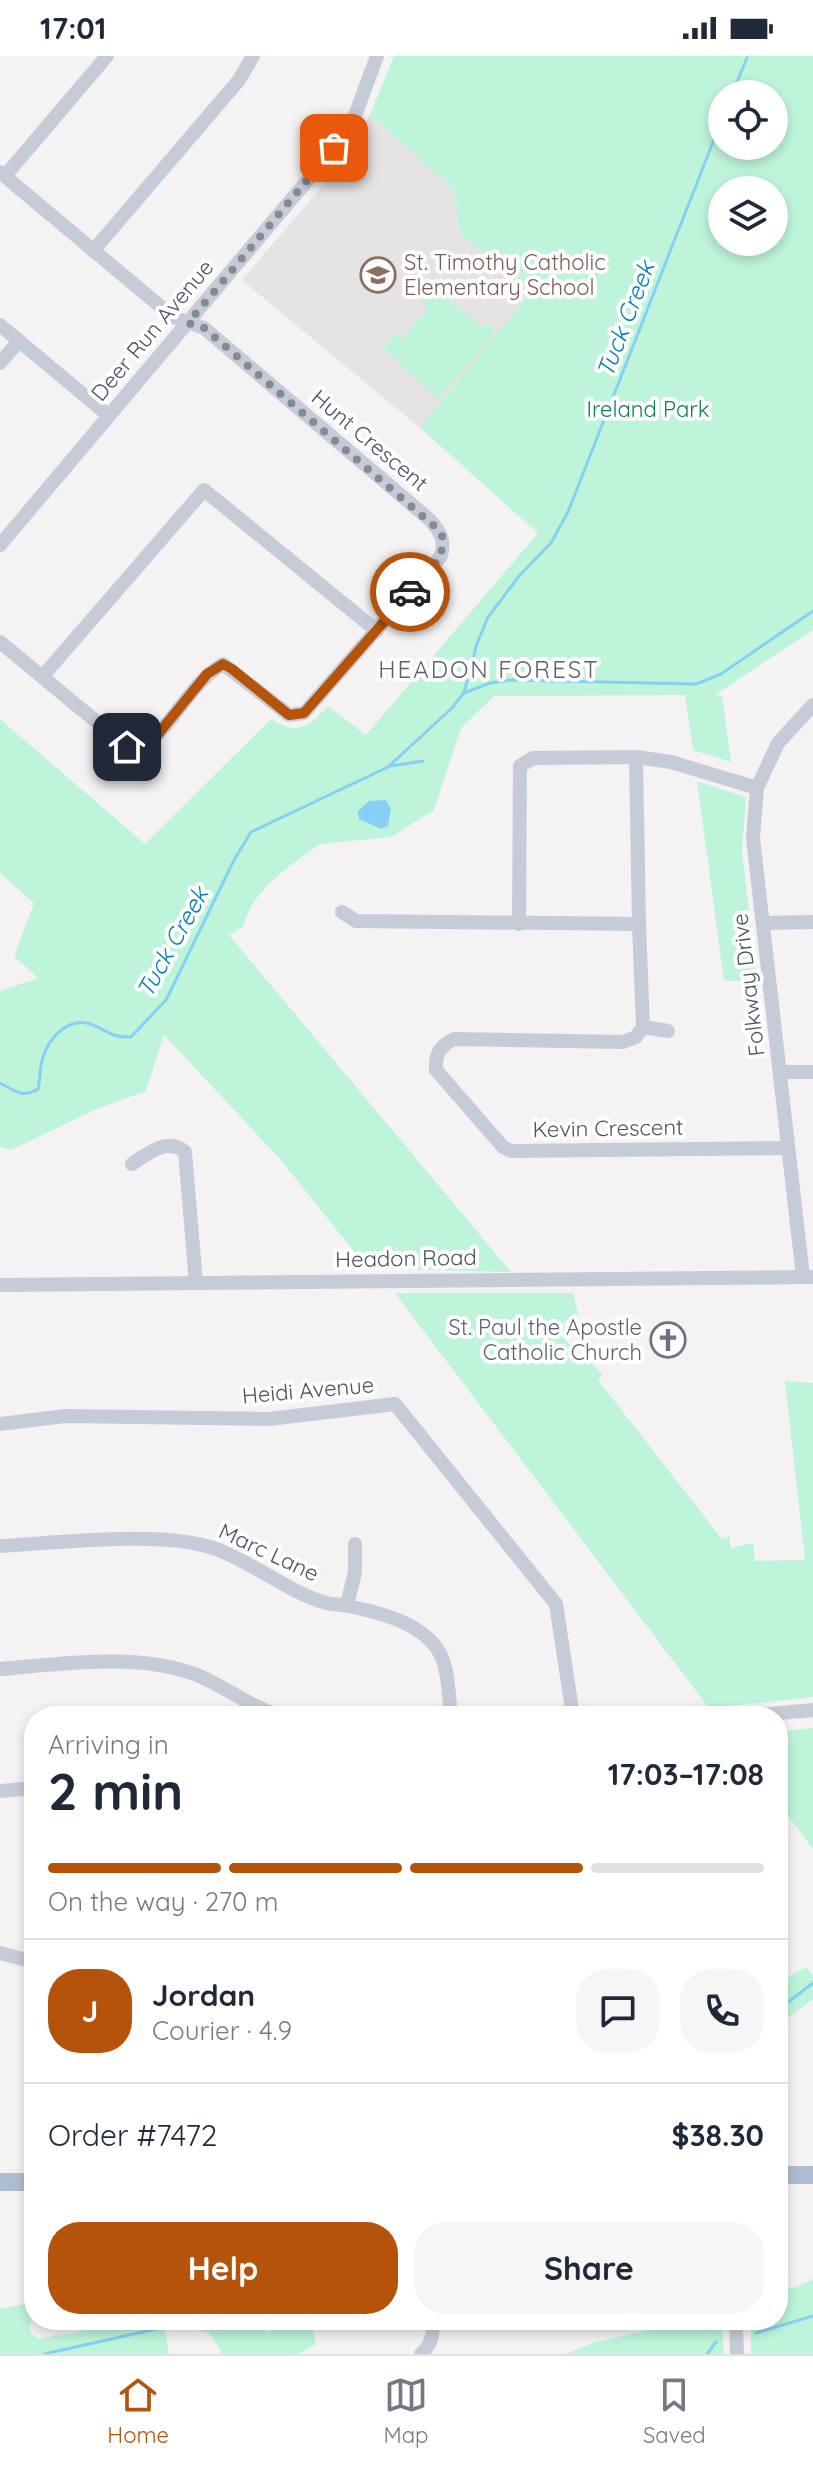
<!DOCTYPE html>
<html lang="en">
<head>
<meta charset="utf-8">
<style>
  :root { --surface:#fff; --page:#f6f6f7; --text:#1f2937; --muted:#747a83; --line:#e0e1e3; --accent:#b45309 }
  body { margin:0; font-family:Quicksand,sans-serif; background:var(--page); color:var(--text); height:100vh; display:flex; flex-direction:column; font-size:30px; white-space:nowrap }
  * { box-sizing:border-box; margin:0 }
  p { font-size:26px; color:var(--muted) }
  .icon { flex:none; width:44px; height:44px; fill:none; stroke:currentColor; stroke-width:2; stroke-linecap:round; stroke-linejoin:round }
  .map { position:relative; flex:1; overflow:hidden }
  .panel { position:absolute; left:24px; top:1650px; width:764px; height:624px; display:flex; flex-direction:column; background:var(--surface); border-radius:32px; box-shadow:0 4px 12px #0003 }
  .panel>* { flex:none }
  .fabs { position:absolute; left:708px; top:24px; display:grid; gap:16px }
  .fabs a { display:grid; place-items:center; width:80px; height:80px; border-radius:50%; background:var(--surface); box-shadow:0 4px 12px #0003; font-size:40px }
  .pin { position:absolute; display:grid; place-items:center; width:68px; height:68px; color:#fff; margin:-34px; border-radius:16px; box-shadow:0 4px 12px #0006 }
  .courier { position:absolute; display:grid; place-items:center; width:80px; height:80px; margin:-40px; border:6px solid #b45309; border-radius:50%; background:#fff; color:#222; box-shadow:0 2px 10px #0007 }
  .summary em { font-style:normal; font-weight:700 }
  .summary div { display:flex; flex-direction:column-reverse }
  .summary { display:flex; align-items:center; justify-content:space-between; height:136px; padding:0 24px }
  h1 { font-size:52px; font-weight:700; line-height:60px }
  .bar { display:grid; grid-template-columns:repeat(4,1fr); gap:12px 8px; align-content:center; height:96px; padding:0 24px }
  .bar i { height:10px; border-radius:6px; background:var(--line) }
  .bar .active { background:var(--accent) }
  .bar p { grid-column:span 4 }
  .line { display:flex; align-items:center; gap:20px; padding:0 24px; border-top:2px solid var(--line) }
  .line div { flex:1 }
  .round { display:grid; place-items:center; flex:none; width:84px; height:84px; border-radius:32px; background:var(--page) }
  .button { display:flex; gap:16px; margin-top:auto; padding:16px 24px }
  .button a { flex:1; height:92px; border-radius:32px; background:var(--accent); color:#fff; font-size:32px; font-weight:700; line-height:92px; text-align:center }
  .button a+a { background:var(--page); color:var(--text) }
  .status { display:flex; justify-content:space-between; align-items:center; height:56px; padding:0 40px; background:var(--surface); direction:ltr }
  .status svg { height:22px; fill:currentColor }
  .menu { display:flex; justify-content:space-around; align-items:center; height:112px; border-top:2px solid var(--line); background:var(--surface); font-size:22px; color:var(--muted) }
  .menu a { display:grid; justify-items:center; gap:4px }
  .menu .active { color:var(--accent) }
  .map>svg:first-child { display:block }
  .education { fill:#e5e3e4 }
  .green { fill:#bef5da; fill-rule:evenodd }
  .water { fill:#86d0f6 }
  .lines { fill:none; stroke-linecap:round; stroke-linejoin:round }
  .stream { stroke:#86d0f6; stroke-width:3 }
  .minor { stroke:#c5ccd8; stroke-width:14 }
  .major { stroke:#afbdd3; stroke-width:18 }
  .done { stroke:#848a94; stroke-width:8; stroke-dasharray:0 14.4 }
  .route { stroke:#b45309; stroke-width:10 }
  .labels { text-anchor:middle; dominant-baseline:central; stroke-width:8; stroke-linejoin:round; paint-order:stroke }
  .education-label { font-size:22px; fill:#785e54; stroke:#fff; text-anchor:start }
  .street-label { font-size:22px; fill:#475262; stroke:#fff }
  .park-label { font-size:22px; fill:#0e8256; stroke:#fff }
  .worship-label { font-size:22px; fill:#5b616d; stroke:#fff; text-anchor:end }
  .water-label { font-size:24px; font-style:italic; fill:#007cbc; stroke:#fff }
  .neighbourhood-label { font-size:24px; letter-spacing:2px; fill:#5d6168; stroke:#fff }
</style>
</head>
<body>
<div class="status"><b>17:01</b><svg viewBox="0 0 49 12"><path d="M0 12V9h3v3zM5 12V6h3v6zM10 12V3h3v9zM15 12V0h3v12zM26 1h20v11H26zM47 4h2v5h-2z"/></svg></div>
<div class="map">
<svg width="813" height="2298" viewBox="0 0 813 2298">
  <rect width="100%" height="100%" fill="#f4f2f2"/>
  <!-- education -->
  <polygon class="education" points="370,59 454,133 460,177 530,237 420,372 242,224 338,112"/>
  <!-- green -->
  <g class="green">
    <path d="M394,0H813V574L715,639L722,640L731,706L693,694L685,639L494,640L461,672L434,754L391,781L320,788L314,792C284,815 253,833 243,871L229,879L511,1216L367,1212L281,1104L164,979L146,1035L99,1052L11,1094L0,1091V935L38,922L14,900L34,847L0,817V663L145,788L271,663C298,680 308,671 328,650L366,679L538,477L420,372L530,237L460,177L454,133L370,59ZM722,38H774V90H722ZM722,134H774V186H722Z"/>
    <polygon points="435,233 479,268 494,271 491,281 439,343 383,292 395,277 402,282 428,253 422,247"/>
    <polygon points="697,725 746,741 742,794 757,925 724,925"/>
    <polygon points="395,1237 573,1237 579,1261 575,1257 562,1268 567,1273 562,1280 582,1303 588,1300 594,1310 603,1319 598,1324 722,1483 729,1480 731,1492 753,1487 755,1505 805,1504 785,1325 813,1327 813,1641 709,1652"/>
    <polygon points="813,1672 813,1793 778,1746 778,1676"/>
    <polygon points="806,1911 813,1920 813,1943 778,1969 778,1927"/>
    <polygon points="813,2223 813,2298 751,2298 751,2264 778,2264 778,2234 793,2232"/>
    <path d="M25,2248C34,2257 32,2264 29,2275L38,2283L83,2275L93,2264H163L169,2298H0V2253Z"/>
    <path d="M192,2264H270L265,2278C282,2268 294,2265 313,2272L316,2288L298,2298H223L208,2276L193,2272Z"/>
    <polygon points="692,2264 722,2264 724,2298 566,2298 592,2287"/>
  </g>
  <!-- water -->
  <polygon class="water" points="386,744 391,753 388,770 381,773 359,763 358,755 369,745"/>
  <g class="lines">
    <!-- stream -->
    <g class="stream">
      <polyline points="732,38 747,2"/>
      <polyline points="464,637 490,627 511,624 696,628 721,618 813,555"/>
      <polyline points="391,710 423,705"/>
      <path d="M0,1027C14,1034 22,1043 38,1033C40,1023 40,1011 43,1001C49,982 68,961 90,968C108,974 110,982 131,981L166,944L234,804L251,776L388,711L452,652L463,638L472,611L476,590L488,561L520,519L551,487L568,456L722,63"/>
      <polyline points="778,1954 813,1927"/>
      <polyline points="756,2277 813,2260"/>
      <polyline points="44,2298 197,2264"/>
      <polyline points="707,2298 716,2286"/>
    </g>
    <!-- minor -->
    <g class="minor">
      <path d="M0,116L173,261L204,272L430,464C441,477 445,483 441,500L304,657L289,659L223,608C189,628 174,669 142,692L127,691L0,586"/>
      <polyline points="5,120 107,0"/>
      <polyline points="93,195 239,24 253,0"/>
      <polyline points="0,269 109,360"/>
      <polyline points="0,307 19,285"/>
      <polyline points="0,489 328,100 356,57 377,0"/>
      <polyline points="42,621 204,434 377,575"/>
      <polyline points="636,701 639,868 643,971"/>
      <polyline points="342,856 356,865 639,868"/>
      <polyline points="763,867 813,866"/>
      <polyline points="519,868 520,710 533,702 636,701 671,706 757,732"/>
      <path d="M643,971L636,981L623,986L454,983C440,990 435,998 436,1014L503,1091L511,1095L788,1092"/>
      <polyline points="643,971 668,975"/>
      <polyline points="781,1016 813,1016"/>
      <path d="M132,1108C148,1097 168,1081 185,1096L196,1227"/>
      <polyline points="803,1221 753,782 757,732 778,687 813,649"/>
      <polyline points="0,1229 813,1221"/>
      <polyline points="0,1368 65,1360 269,1363 395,1348 556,1548 573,1660"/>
      <path d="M0,1490C59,1487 166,1473 219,1494C254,1508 288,1535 323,1546C331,1549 340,1548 348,1550C383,1557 436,1570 445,1611C449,1627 449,1644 451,1660"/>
      <polyline points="347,1549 355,1516 355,1488"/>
      <path d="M0,1613C60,1608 140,1596 197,1619C226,1631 250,1651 281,1660"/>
      <polyline points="748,1660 813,1654"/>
      <polyline points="0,1735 34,1732"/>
      <polyline points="0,1897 34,1906"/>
      <polyline points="736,2264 737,2298"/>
      <path d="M421,2298C432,2288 434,2278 432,2264"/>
    </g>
    <!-- major -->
    <g class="major">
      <polyline points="778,2119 813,2119"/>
      <polyline points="0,2126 34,2126"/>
    </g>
  </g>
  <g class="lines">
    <!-- done -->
    <path class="done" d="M334,92L188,267L204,272L441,476C449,501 426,518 410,536"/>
    <!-- route -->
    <polyline class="route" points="127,691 142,692 154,683 207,618 223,608 232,613 289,659 304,657 410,536"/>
  </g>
  <!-- icons -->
  <defs>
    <symbol id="school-ring" viewBox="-11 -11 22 22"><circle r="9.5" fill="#fff" stroke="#8d6e63" stroke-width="1.5"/><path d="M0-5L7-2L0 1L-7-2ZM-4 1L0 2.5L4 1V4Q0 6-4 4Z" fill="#8d6e63"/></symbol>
    <symbol id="church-ring" viewBox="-11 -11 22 22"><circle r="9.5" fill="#fff" stroke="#6b7280" stroke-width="1.5"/><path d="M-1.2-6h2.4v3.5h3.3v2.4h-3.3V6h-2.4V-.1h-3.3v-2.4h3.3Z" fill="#6b7280"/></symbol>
  </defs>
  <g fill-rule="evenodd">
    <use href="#school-ring" x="358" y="199" width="40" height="40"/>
    <use href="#church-ring" x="648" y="1264" width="40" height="40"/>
  </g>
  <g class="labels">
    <!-- education labels -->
    <g class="education-label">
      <text x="404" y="206">St. Timothy Catholic<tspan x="404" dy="25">Elementary School</tspan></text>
    </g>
    <!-- street labels -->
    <g class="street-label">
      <text transform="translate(152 274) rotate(-50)">Deer Run Avenue</text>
      <text transform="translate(370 384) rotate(40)">Hunt Crescent</text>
      <text transform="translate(748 929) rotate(-97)">Folkway Drive</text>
      <text transform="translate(608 1072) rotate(-1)">Kevin Crescent</text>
      <text transform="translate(406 1202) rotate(-1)">Headon Road</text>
      <text transform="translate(308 1334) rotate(-5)">Heidi Avenue</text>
      <text transform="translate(269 1496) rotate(25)">Marc Lane</text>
    </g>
    <!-- park labels -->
    <g class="park-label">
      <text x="648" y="353">Ireland Park</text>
    </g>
    <!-- worship labels -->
    <g class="worship-label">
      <text x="642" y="1271">St. Paul the Apostle<tspan x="642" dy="25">Catholic Church</tspan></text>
    </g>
    <!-- water labels -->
    <g class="water-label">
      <text transform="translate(625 263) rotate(-69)">Tuck Creek</text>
      <text transform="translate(172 886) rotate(-61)">Tuck Creek</text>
    </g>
    <!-- neighbourhood labels -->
    <g class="neighbourhood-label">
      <text x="489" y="613">HEADON FOREST</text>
    </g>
  </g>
</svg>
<div class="fabs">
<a><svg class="icon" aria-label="locate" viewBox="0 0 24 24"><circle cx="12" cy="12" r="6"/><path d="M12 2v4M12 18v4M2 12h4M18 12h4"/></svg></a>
<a><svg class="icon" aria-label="layers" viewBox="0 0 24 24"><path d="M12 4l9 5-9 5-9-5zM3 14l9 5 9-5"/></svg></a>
</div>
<div class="pin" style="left:334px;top:92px;background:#ea580c"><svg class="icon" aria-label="bag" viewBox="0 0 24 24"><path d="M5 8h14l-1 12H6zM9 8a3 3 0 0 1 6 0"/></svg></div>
<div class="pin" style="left:127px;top:691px;background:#1f2937"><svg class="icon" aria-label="home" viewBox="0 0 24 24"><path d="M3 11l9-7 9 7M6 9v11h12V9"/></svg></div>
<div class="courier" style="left:410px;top:536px"><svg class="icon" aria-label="car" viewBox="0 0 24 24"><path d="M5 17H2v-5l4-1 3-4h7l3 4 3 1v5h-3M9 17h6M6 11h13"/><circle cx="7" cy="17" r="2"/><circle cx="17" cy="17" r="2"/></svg></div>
<section class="panel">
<div class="summary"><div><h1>2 min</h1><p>Arriving in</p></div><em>17:03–17:08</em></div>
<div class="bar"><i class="active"></i><i class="active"></i><i class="active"></i><i></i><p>On the way · 270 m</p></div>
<div class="line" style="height:144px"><b class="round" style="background:var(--accent);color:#fff">J</b><div><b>Jordan</b><p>Courier · 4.9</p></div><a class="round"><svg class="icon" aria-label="chat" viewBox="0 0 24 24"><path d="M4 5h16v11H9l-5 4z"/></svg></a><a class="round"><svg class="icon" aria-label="phone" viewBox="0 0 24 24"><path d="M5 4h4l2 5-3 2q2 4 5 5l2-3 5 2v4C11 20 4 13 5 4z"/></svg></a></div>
<div class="line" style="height:104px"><div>Order #7472</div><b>$38.30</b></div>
<div class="button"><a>Help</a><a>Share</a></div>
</section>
</div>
<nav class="menu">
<a class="active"><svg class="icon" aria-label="home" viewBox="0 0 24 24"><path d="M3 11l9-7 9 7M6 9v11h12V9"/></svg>Home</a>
<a><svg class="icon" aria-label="map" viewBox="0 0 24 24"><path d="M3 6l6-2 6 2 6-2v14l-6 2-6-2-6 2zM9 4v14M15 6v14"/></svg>Map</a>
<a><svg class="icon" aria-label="saved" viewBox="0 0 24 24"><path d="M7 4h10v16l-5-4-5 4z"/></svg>Saved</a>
</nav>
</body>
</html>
